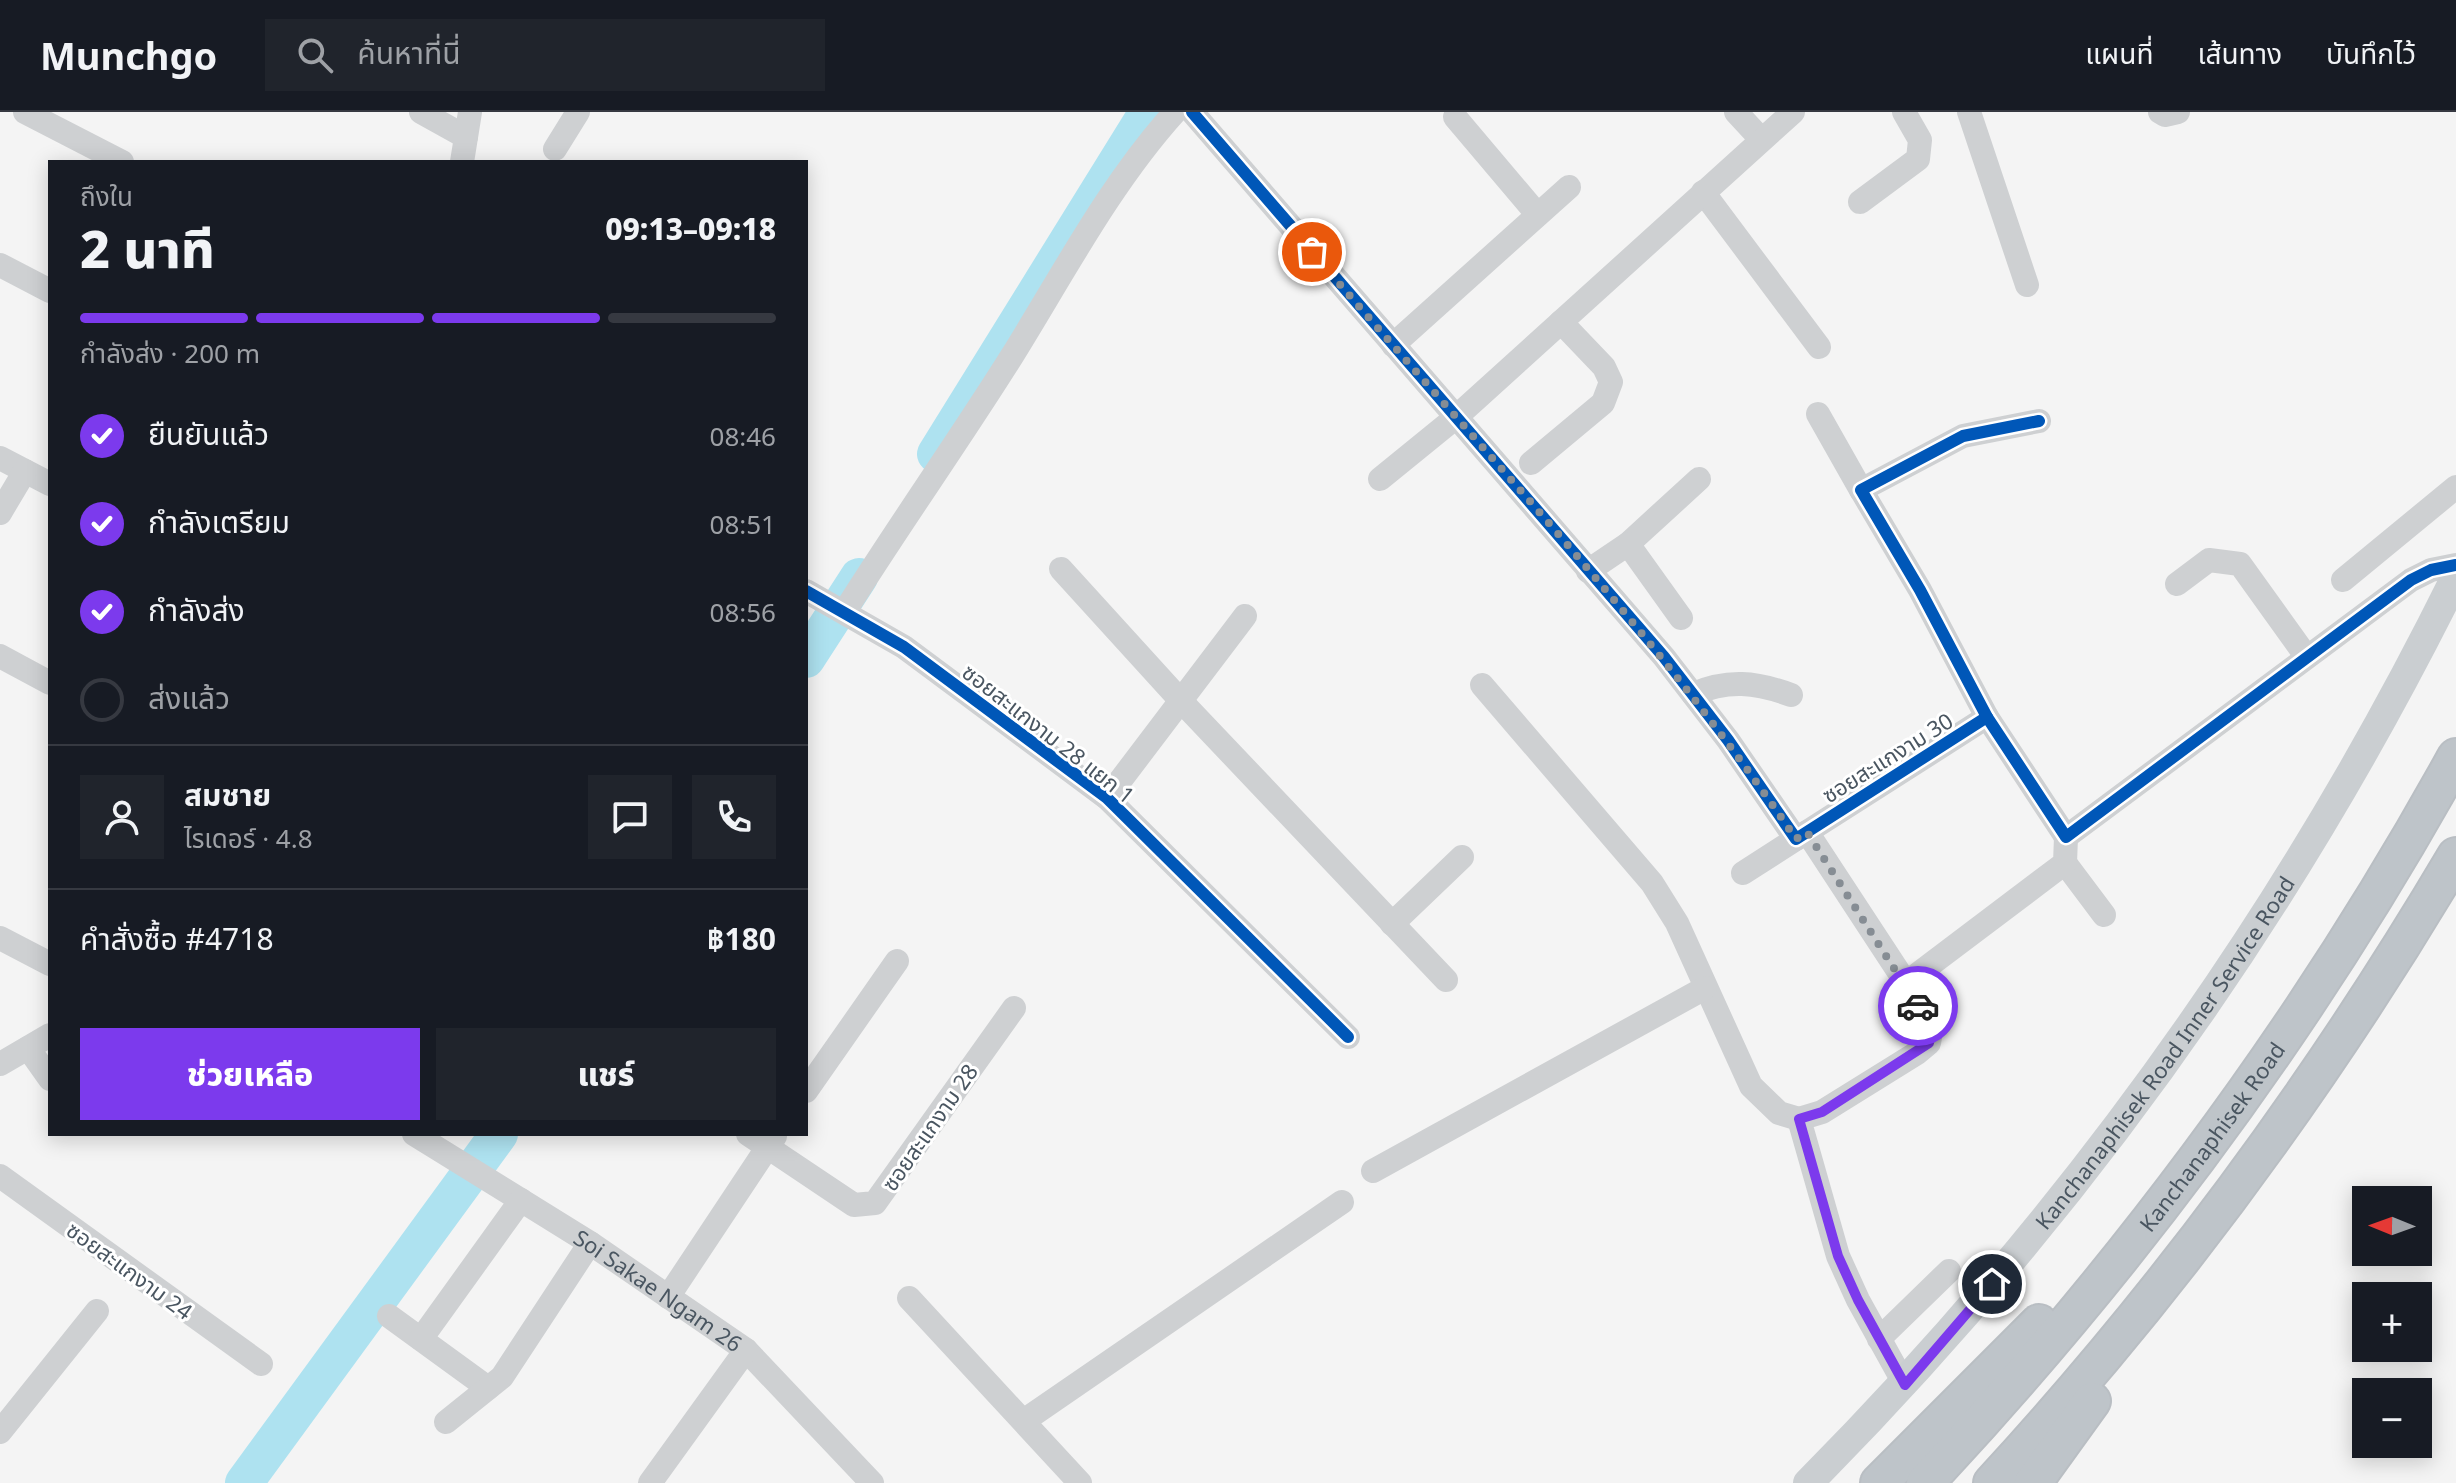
<!DOCTYPE html>
<html lang="th">
<head>
<meta charset="utf-8">
<style>
  :root { --surface:#171b24; --page:#20242c; --text:#f1f3f6; --muted:#9ea1a6; --line:#363941; --accent:#7c3aed }
  body { margin:0; font-family:"Noto Sans","Noto Sans Thai",sans-serif; background:var(--page); color:var(--text); height:100vh; display:flex; flex-direction:column; font-size:30px; white-space:nowrap }
  * { box-sizing:border-box; margin:0 }
  p { font-size:26px; color:var(--muted) }
  .icon { flex:none; width:44px; height:44px; fill:none; stroke:currentColor; stroke-width:2; stroke-linecap:round; stroke-linejoin:round }
  .map { position:relative; flex:1; overflow:hidden }
  .side { position:absolute; left:48px; top:48px; width:760px; height:976px; display:flex; flex-direction:column; background:var(--surface); border-radius:0px; box-shadow:0 4px 20px #0003 }
  .side>* { flex:none }
  .needle { width:52px; rotate:271deg }
  .controls { position:absolute; left:2352px; top:1074px; display:grid; gap:16px }
  .controls a { display:grid; place-items:center; width:80px; height:80px; border-radius:0px; background:var(--surface); box-shadow:0 4px 20px #0003; font-size:40px }
  .pin { position:absolute; display:grid; place-items:center; width:68px; height:68px; color:#fff; margin:-34px; border:4px solid #fff; border-radius:50%; box-shadow:0 2px 8px #0007 }
  .courier { position:absolute; display:grid; place-items:center; width:80px; height:80px; margin:-40px; border:6px solid #7c3aed; border-radius:50%; background:#fff; color:#222; box-shadow:0 2px 10px #0007 }
  .summary em { font-style:normal; font-weight:800 }
  .summary div { display:flex; flex-direction:column-reverse }
  .summary { display:flex; align-items:center; justify-content:space-between; height:136px; padding:0 32px }
  h1 { font-size:52px; font-weight:800; line-height:60px }
  .bar { display:grid; grid-template-columns:repeat(4,1fr); gap:12px 8px; align-content:center; height:96px; padding:0 32px }
  .bar i { height:10px; border-radius:6px; background:var(--line) }
  .bar .active { background:var(--accent) }
  .bar p { grid-column:span 4 }
  .line { display:flex; align-items:center; gap:20px; padding:0 32px; border-top:2px solid var(--line) }
  .line div { flex:1 }
  .round { display:grid; place-items:center; flex:none; width:84px; height:84px; border-radius:0px; background:var(--page) }
  ol { padding:0 32px; list-style:none }
  li { display:flex; align-items:center; gap:24px; height:88px }
  li p { margin-inline-start:auto }
  li .icon { padding:8px; border-radius:50%; background:var(--accent); color:#fff; stroke-width:4 }
  li:last-child { color:var(--muted) }
  li i { width:44px; height:44px; border:4px solid var(--line); border-radius:50% }
  .action { display:flex; gap:16px; margin-top:auto; padding:16px 32px }
  .action a { flex:1; height:92px; border-radius:0px; background:var(--accent); color:#fff; font-size:32px; font-weight:800; line-height:92px; text-align:center }
  .action a+a { background:var(--page); color:var(--text) }
  header { display:flex; align-items:center; gap:48px; box-sizing:border-box; height:112px; padding:0 40px; background:var(--surface); border-bottom:2px solid var(--line) }
  header strong { font-size:38px }
  nav { display:flex; gap:44px; margin-inline-start:auto; font-size:28px }
  .search { width:560px; height:72px; background:var(--page); display:flex; align-items:center; gap:20px; box-sizing:border-box; padding:0 28px; border-radius:0px; color:var(--muted); font-size:30px }
  .map>svg:first-child { display:block }
  .lines { fill:none; stroke-linecap:round; stroke-linejoin:round }
  .river { stroke:#aee2f0; stroke-width:38 }
  .highway-casing { stroke:#b9bec3; stroke-width:40 }
  .minor { stroke:#ced0d2; stroke-width:24 }
  .major { stroke:#caced1; stroke-width:30 }
  .highway { stroke:#bec4c9; stroke-width:36 }
  .cycleway-casing { stroke:#fff; stroke-width:17 }
  .cycleway { stroke:#0057b8; stroke-width:12 }
  .done { stroke:#868d94; stroke-width:8; stroke-dasharray:0 14.4 }
  .route { stroke:#7c3aed; stroke-width:10 }
  .labels { text-anchor:middle; dominant-baseline:central; stroke-width:6; stroke-linejoin:round; paint-order:stroke }
  .street-label { font-size:22px; fill:#4a5661; stroke:#fff }
</style>
</head>
<body>
<header>
<strong>Munchgo</strong>
<div class="search"><svg class="icon" aria-label="search" viewBox="0 0 24 24"><circle cx="10" cy="10" r="6"/><path d="M15 15l6 6"/></svg>ค้นหาที่นี่</div>
<nav><a>แผนที่</a><a>เส้นทาง</a><a>บันทึกไว้</a></nav>
</header>
<div class="map">
<svg width="2456" height="1371" viewBox="0 0 2456 1371">
  <rect width="100%" height="100%" fill="#f4f4f4"/>
  <g class="lines">
    <!-- river -->
    <g class="river">
      <polyline points="936,342 1148,0"/>
      <polyline points="806,547 859,465"/>
      <polyline points="244,1371 499,1022"/>
    </g>
    <defs>
      <g id="highway">
        <polyline points="1879,1371 2039,1211"/>
        <path id="s3" d="M1925,1371C2131,1151 2310,910 2456,645"/>
        <path d="M1992,1371C2169,1179 2323,969 2456,744"/>
        <polyline points="2033,1371 2092,1289"/>
      </g>
    </defs>
    <!-- highway casing -->
    <use href="#highway" class="highway-casing"/>
    <!-- minor -->
    <g class="minor">
      <polyline points="25,0 122,50"/>
      <polyline points="421,0 466,25"/>
      <polyline points="1192,0 1664,545 1728,628 1796,727 1987,605"/>
      <polyline points="1736,0 1760,26"/>
      <polyline points="1969,0 2027,173"/>
      <polyline points="2160,0 2165,3 2178,0"/>
      <polyline points="1455,5 1537,102"/>
      <polyline points="555,37 578,0"/>
      <polyline points="462,50 470,0"/>
      <polyline points="1703,80 1819,235"/>
      <polyline points="1860,90 1918,47 1920,28 1904,0"/>
      <polyline points="0,153 50,179"/>
      <polyline points="1393,233 1569,75"/>
      <polyline points="1818,302 1861,378"/>
      <polyline points="2039,309 1963,324 1861,378 1920,478 1987,605 2066,725 2411,468 2431,458 2456,453"/>
      <polyline points="0,346 50,372"/>
      <polyline points="1531,351 1603,291 1611,270 1604,255 1561,210"/>
      <polyline points="1380,367 1455,306 1793,0"/>
      <polyline points="0,401 25,359"/>
      <polyline points="1628,432 1699,367"/>
      <polyline points="1061,457 1182,590 1446,868"/>
      <polyline points="1588,459 1628,432 1681,506"/>
      <polyline points="2343,468 2456,375"/>
      <polyline points="2177,472 2209,448 2240,452 2306,544"/>
      <polyline points="806,479 904,535 1107,686 1348,925"/>
      <path d="M845,499C899,413 958,330 1012,244C1063,162 1110,72 1175,0"/>
      <polyline points="0,544 50,571"/>
      <polyline points="1482,573 1652,771 1677,811 1751,974 1779,1001 1799,1007"/>
      <path d="M1693,582C1728,567 1756,570 1791,583"/>
      <polyline points="1107,686 1245,504"/>
      <polyline points="1807,720 1906,871 1931,919 1929,931 1917,941 1822,1000 1799,1007 1838,1144 1858,1188 1905,1273"/>
      <polyline points="2065,751 2104,803"/>
      <polyline points="1743,761 1796,727"/>
      <polyline points="1392,812 1462,745"/>
      <polyline points="0,826 50,852"/>
      <polyline points="1906,871 2065,751 2066,725"/>
      <polyline points="28,936 50,967"/>
      <polyline points="0,952 50,923"/>
      <polyline points="806,979 897,849"/>
      <path id="s1" d="M414,1022L590,1131L746,1238L872,1371"/>
      <polyline points="748,1022 854,1093 875,1091 1014,896"/>
      <polyline points="1373,1059 1705,876"/>
      <polyline points="0,1064 261,1252"/>
      <polyline points="668,1185 775,1024"/>
      <polyline points="909,1186 1080,1371"/>
      <polyline points="389,1204 488,1276"/>
      <polyline points="421,1227 521,1088"/>
      <polyline points="1879,1227 1949,1159"/>
      <polyline points="1025,1308 1342,1090"/>
      <polyline points="446,1310 502,1265 590,1131"/>
      <polyline points="0,1320 97,1199"/>
      <polyline points="650,1371 746,1238"/>
    </g>
    <!-- major -->
    <path class="major" id="s2" d="M1808,1371C2072,1105 2290,801 2456,465"/>
    <!-- highway -->
    <use href="#highway" class="highway"/>
    <defs>
      <g id="cycleway">
        <polyline points="1192,0 1664,545 1728,628 1796,727 1987,605"/>
        <polyline points="2039,309 1963,324 1861,378 1920,478 1987,605 2066,725 2411,468 2431,458 2456,453"/>
        <polyline points="806,479 904,535 1107,686 1348,925"/>
      </g>
    </defs>
    <!-- cycleway casing -->
    <use href="#cycleway" class="cycleway-casing"/>
    <!-- cycleway -->
    <use href="#cycleway" class="cycleway"/>
  </g>
  <g class="lines">
    <!-- done -->
    <path class="done" d="M1312,140C1477,333 1654,517 1796,727L1807,720L1918,894"/>
    <!-- route -->
    <polyline class="route" points="1918,894 1931,919 1929,931 1822,1000 1799,1007 1838,1144 1858,1188 1905,1273 1992,1172"/>
  </g>
  <g class="labels">
    <!-- street labels -->
    <g class="street-label">
      <text transform="translate(1049 621) rotate(38)">ซอยสะแกงาม 28 แยก 1</text>
      <text transform="translate(1887 645) rotate(-32)">ซอยสะแกงาม 30</text>
      <text stroke="none"><textPath href="#s2" startOffset="560">Kanchanaphisek Road Inner Service Road</textPath></text>
      <text transform="translate(929 1015) rotate(-55)">ซอยสะแกงาม 28</text>
      <text stroke="none"><textPath href="#s3" startOffset="450">Kanchanaphisek Road</textPath></text>
      <text transform="translate(130 1158) rotate(36)">ซอยสะแกงาม 24</text>
      <text stroke="none"><textPath href="#s1" startOffset="290">Soi Sakae Ngam 26</textPath></text>
    </g>
  </g>
</svg>
<div class="controls">
<a><svg class="needle" viewBox="-14 -14 28 28"><path d="M0-13l5 13h-10z" fill="#e53935"/><path d="M0 13l5-13h-10z" fill="#9ea1a6"/></svg></a>
<a>+</a>
<a>−</a>
</div>
<div class="pin" style="left:1312px;top:140px;background:#ea580c"><svg class="icon" aria-label="bag" viewBox="0 0 24 24"><path d="M5 8h14l-1 12H6zM9 8a3 3 0 0 1 6 0"/></svg></div>
<div class="pin" style="left:1992px;top:1172px;background:#1f2937"><svg class="icon" aria-label="home" viewBox="0 0 24 24"><path d="M3 11l9-7 9 7M6 9v11h12V9"/></svg></div>
<div class="courier" style="left:1918px;top:894px"><svg class="icon" aria-label="car" viewBox="0 0 24 24"><path d="M5 17H2v-5l4-1 3-4h7l3 4 3 1v5h-3M9 17h6M6 11h13"/><circle cx="7" cy="17" r="2"/><circle cx="17" cy="17" r="2"/></svg></div>
<section class="side">
<div class="summary"><div><h1>2 นาที</h1><p>ถึงใน</p></div><em>09:13–09:18</em></div>
<div class="bar"><i class="active"></i><i class="active"></i><i class="active"></i><i></i><p>กำลังส่ง · 200 m</p></div>
<ol>
<li><svg class="icon" aria-label="check" viewBox="0 0 24 24"><path d="M5 12l5 5 9-10"/></svg>ยืนยันแล้ว<p>08:46</p></li>
<li><svg class="icon" aria-label="check" viewBox="0 0 24 24"><path d="M5 12l5 5 9-10"/></svg>กำลังเตรียม<p>08:51</p></li>
<li><svg class="icon" aria-label="check" viewBox="0 0 24 24"><path d="M5 12l5 5 9-10"/></svg>กำลังส่ง<p>08:56</p></li>
<li><i></i>ส่งแล้ว</li>
</ol>
<div class="line" style="height:144px"><a class="round"><svg class="icon" aria-label="person" viewBox="0 0 24 24"><circle cx="12" cy="8" r="4"/><path d="M4 21q1-7 8-7t8 7"/></svg></a><div><b>สมชาย</b><p>ไรเดอร์ · 4.8</p></div><a class="round"><svg class="icon" aria-label="chat" viewBox="0 0 24 24"><path d="M4 5h16v11H9l-5 4z"/></svg></a><a class="round"><svg class="icon" aria-label="phone" viewBox="0 0 24 24"><path d="M5 4h4l2 5-3 2q2 4 5 5l2-3 5 2v4C11 20 4 13 5 4z"/></svg></a></div>
<div class="line" style="height:104px"><div>คำสั่งซื้อ #4718</div><b>฿180</b></div>
<div class="action"><a>ช่วยเหลือ</a><a>แชร์</a></div>
</section>
</div>
</body>
</html>
